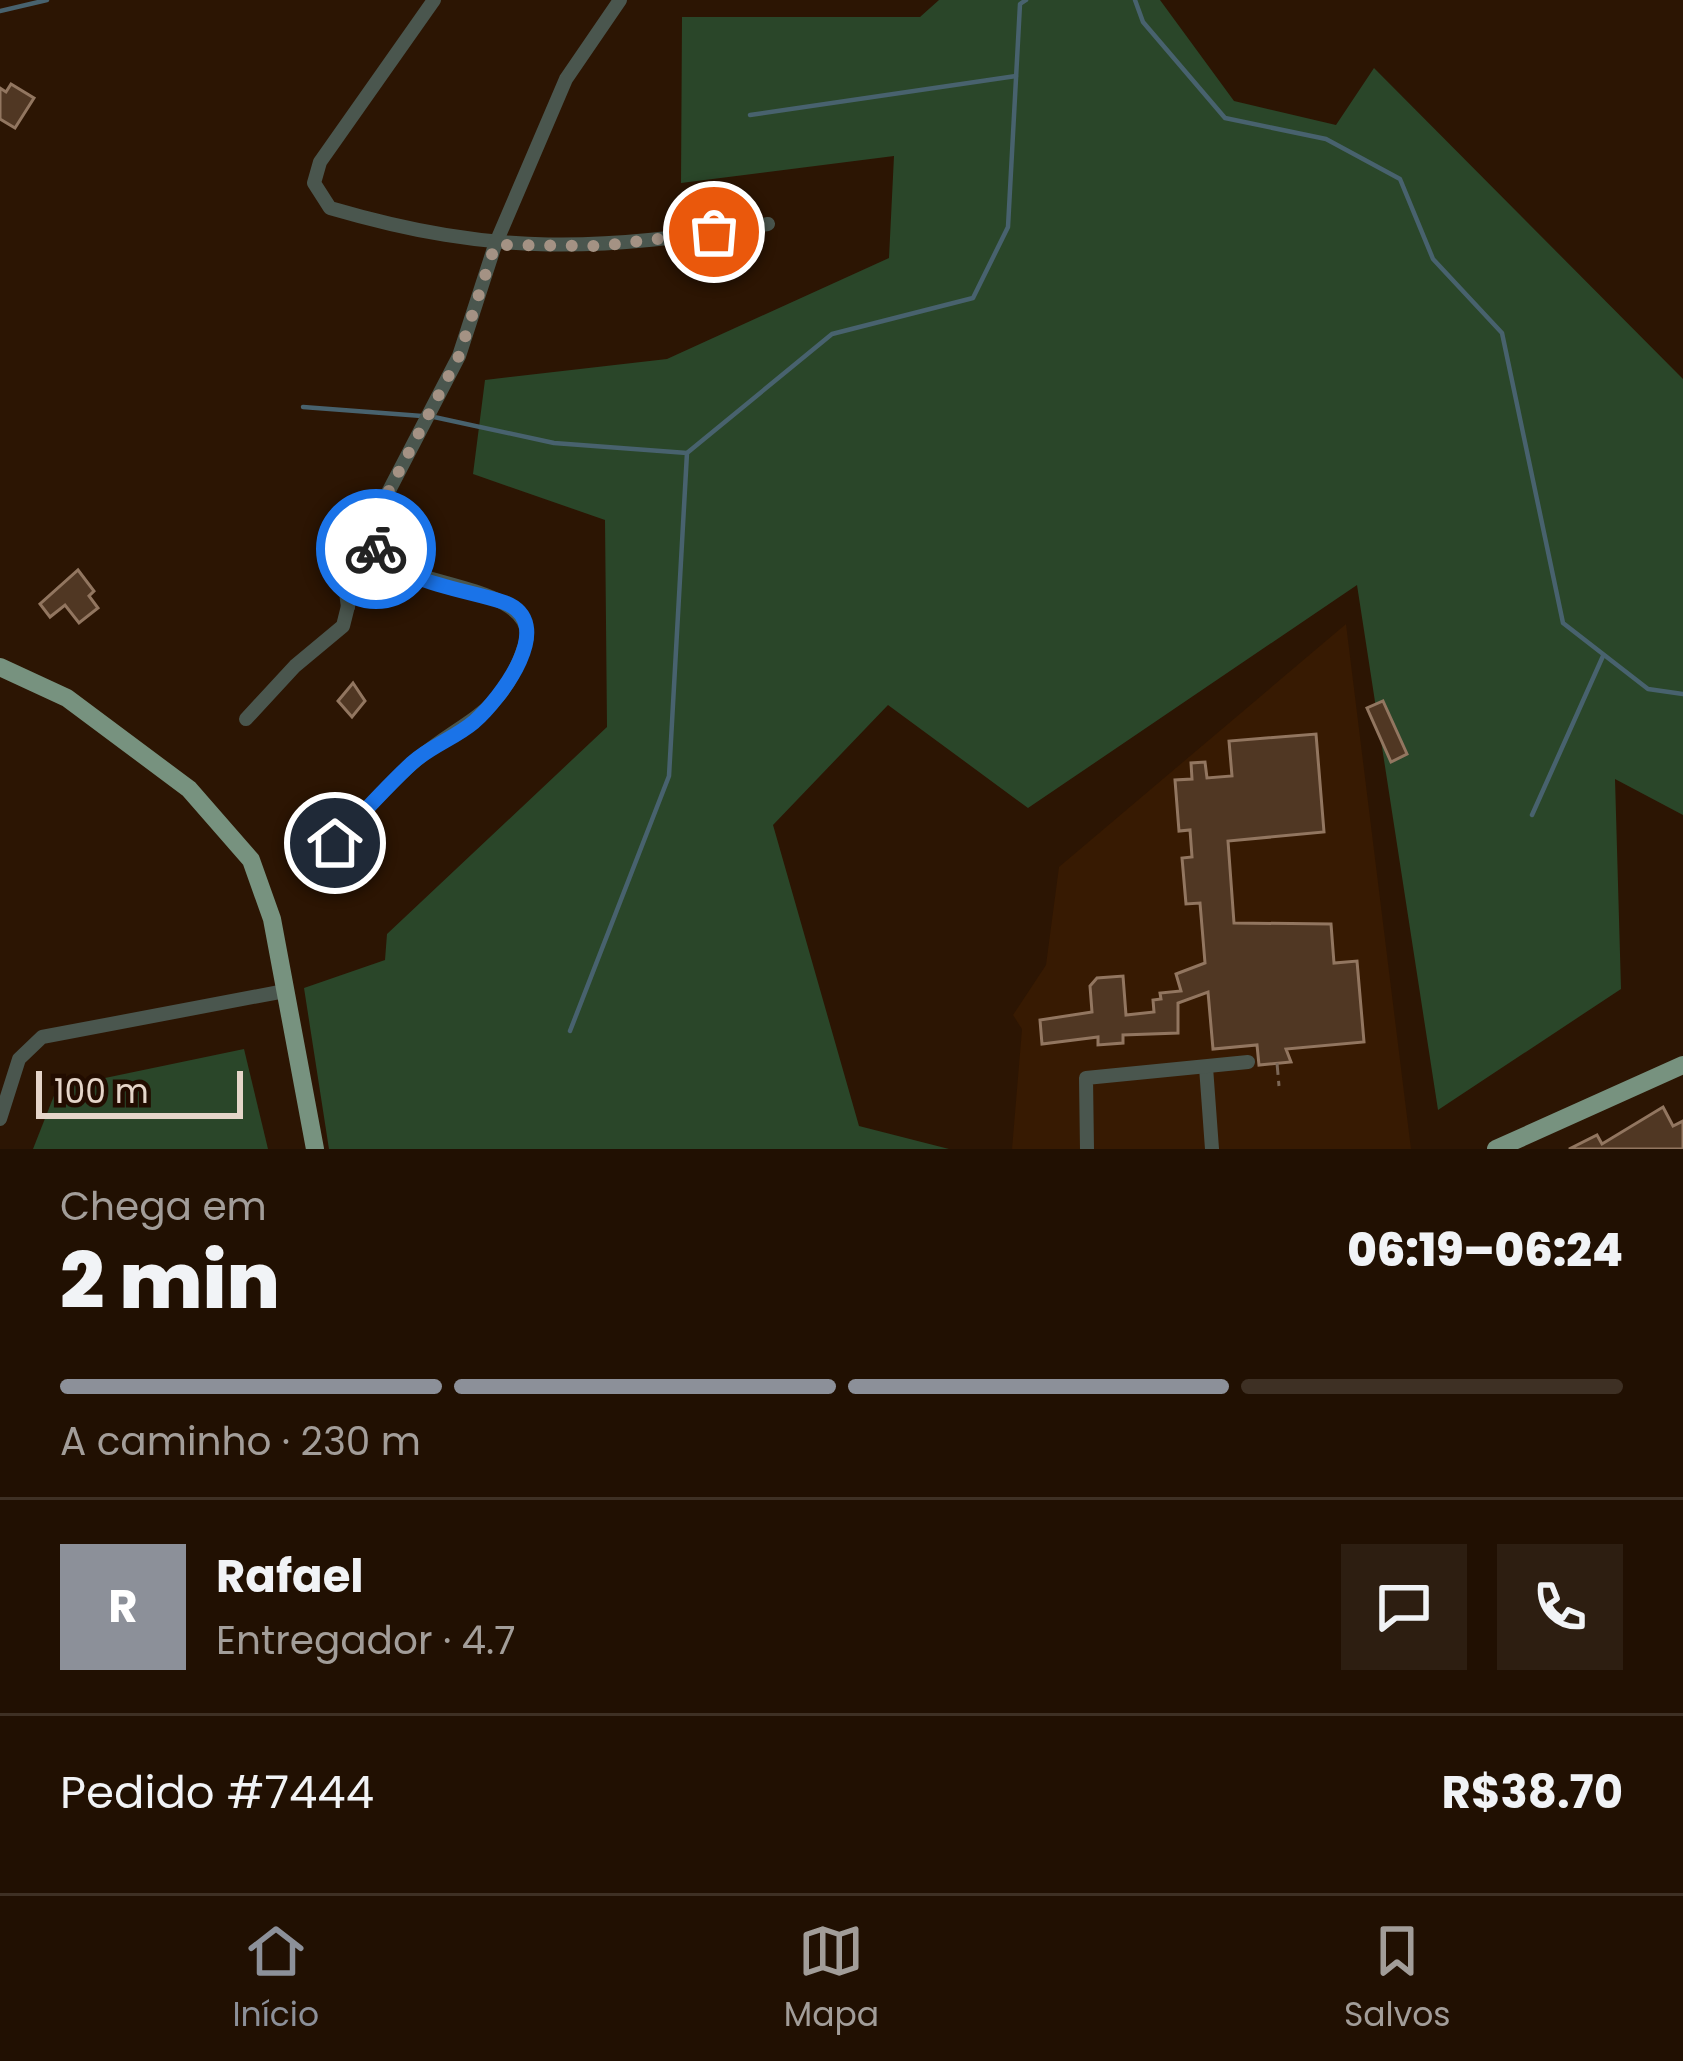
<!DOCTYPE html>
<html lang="pt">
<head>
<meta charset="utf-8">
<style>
  :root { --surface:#211002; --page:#2d1e11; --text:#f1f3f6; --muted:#a29d99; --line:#3e3024; --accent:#8c9099 }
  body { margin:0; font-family:Poppins,sans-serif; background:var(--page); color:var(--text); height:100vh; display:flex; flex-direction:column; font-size:45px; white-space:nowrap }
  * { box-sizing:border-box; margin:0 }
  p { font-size:39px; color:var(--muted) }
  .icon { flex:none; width:66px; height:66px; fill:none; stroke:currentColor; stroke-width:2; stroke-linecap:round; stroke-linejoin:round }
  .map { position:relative; height:1149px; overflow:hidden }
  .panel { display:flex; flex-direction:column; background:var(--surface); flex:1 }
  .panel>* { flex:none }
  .scale { position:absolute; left:36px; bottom:30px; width:207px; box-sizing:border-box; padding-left:12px; border:6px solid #e5d5c9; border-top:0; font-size:33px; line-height:42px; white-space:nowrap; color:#e5d5c9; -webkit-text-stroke:9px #220c00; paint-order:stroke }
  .pin { position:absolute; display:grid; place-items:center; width:102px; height:102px; color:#fff; margin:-51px; border:6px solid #fff; border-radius:50%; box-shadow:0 3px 12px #0007 }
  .courier { position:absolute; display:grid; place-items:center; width:120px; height:120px; margin:-60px; border:9px solid #1a73e8; border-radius:50%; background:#fff; color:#222; box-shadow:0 3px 15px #0007 }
  .head em { font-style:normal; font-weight:800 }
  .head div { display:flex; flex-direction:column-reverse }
  .head { display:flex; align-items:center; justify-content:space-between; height:204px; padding:0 60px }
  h1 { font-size:78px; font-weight:800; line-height:90px }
  .bar { display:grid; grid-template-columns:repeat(4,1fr); gap:18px 12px; align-content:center; height:144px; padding:0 60px }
  .bar i { height:15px; border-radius:9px; background:var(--line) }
  .bar .current { background:var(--accent) }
  .bar p { grid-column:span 4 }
  .line { display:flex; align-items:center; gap:30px; padding:0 60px; border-top:3px solid var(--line) }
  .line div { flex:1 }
  .round { display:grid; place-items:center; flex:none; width:126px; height:126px; border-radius:0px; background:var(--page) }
  .menu { display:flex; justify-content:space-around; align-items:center; height:168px; border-top:3px solid var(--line); background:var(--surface); font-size:33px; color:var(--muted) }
  .menu a { display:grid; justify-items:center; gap:6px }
  .menu .current { color:var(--accent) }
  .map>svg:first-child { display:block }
  .built { fill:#371a02 }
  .forest { fill:#2a4629 }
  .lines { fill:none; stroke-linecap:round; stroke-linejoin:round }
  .stream { stroke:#48626e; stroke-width:4.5 }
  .building { fill:#503723; stroke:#927660; stroke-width:3 }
  .path { stroke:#7b6757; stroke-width:3; stroke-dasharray:12 6; stroke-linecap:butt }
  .minor { stroke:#4a564e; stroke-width:14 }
  .major { stroke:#77927f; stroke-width:18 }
  .done { stroke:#a49284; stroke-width:12; stroke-dasharray:0 21.6 }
  .route { stroke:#1a73e8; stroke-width:15 }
</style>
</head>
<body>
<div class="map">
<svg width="1683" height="1149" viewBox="0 0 1683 1149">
  <rect width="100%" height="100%" fill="#2c1503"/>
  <!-- built -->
  <polygon class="built" points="1346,624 1411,1149 1012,1149 1022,1029 1013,1015 1046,965 1059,867"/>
  <!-- forest -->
  <g class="forest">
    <polygon points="939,0 1160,0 1234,101 1336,125 1374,68 1683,379 1683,815 1615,779 1621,989 1438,1110 1357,585 1028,808 888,705 773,825 859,1126 949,1149 329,1149 304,988 385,960 387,934 607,727 605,520 473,474 485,380 667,359 889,258 894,156 681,183 682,17 920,17"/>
    <polygon points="244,1049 268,1149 33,1149 57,1088"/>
  </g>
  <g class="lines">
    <!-- stream -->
    <g class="stream">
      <polyline points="1135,0 1143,22 1225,118 1326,139 1400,179 1433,259 1502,333 1563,623 1648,689 1683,694"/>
      <polyline points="0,11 47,0"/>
      <polyline points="750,115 1016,76"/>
      <polyline points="303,407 422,416"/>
      <polyline points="434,417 554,443 687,453"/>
      <polyline points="1532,815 1603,656"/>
      <polyline points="570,1031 669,776 687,453 832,334 973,298 1008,227 1020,4 1026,0"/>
    </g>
  </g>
  <!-- building -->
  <g class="building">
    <polygon points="11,84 34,98 15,128 0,119 0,88 6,92"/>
    <polygon points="78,570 94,591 89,596 98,608 79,623 65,605 50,617 40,604"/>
    <polygon points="353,683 365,701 352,717 338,701"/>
    <polygon points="1383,701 1407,754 1391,762 1367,708"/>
    <polygon points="1316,734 1324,832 1228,841 1234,923 1331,924 1334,963 1357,961 1364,1042 1286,1049 1291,1062 1259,1065 1257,1045 1213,1049 1208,992 1178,1003 1178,1033 1123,1035 1123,1043 1098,1045 1098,1037 1042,1044 1040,1020 1092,1012 1090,986 1097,978 1123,976 1126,1015 1154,1012 1153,1000 1161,999 1160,993 1181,991 1176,974 1205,963 1200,903 1186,904 1182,858 1192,857 1190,830 1179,831 1175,780 1192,779 1191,763 1205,762 1207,778 1232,776 1229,741"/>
    <polygon points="1663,1107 1673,1126 1683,1121 1683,1149 1569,1149 1597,1135 1602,1144"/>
  </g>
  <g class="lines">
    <!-- path -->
    <polyline class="path" points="1277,1063 1279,1086"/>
    <!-- minor -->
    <g class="minor">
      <path d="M434,0L320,162L314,183L330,208C498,257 598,251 768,224"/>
      <polyline points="348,607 345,585 368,531 459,356 495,245 566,79 620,0"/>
      <polyline points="246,719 295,666 343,626 352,590 379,555"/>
      <path d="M335,843C361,816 385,787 413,763C462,719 501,719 525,645C543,589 421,586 388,562C377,554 373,543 368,531"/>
      <polyline points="1206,1067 1212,1149"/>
      <polyline points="0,1119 19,1059 42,1037 285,991"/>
      <polyline points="1087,1149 1086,1078 1248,1062"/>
    </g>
    <!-- major -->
    <g class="major">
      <polyline points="0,667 67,698 189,789 251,860 272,919 315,1149"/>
      <polyline points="1496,1149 1683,1065"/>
    </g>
  </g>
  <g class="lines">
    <!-- done -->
    <polyline class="done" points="376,549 368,531 459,356 495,245 600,246 714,232"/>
    <!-- route -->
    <path class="route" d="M335,843C360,816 385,788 412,763C431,746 455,738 474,722C500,699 560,622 503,602C464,589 401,583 376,549"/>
  </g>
</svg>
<div class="scale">100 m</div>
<div class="pin" style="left:714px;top:232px;background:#ea580c"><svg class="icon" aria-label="bag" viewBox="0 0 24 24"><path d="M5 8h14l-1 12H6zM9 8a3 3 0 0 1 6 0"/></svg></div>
<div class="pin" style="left:335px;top:843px;background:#1f2937"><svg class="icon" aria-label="home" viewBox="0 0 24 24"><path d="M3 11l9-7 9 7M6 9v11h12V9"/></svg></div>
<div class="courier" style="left:376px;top:549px"><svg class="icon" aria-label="bike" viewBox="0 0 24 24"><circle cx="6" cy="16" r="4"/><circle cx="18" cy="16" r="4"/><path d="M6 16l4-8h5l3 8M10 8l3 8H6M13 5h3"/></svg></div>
</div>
<section class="panel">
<div class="head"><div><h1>2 min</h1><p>Chega em</p></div><em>06:19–06:24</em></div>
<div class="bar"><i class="current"></i><i class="current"></i><i class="current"></i><i></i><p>A caminho · 230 m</p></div>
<div class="line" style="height:216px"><b class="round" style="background:var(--accent);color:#fff">R</b><div><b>Rafael</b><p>Entregador · 4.7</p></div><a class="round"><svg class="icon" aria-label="chat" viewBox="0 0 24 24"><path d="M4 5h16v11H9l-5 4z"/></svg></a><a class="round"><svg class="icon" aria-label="phone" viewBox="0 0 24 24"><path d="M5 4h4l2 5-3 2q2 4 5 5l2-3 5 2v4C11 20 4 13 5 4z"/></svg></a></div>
<div class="line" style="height:156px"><div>Pedido #7444</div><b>R$38.70</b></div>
</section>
<nav class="menu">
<a class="current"><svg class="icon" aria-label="home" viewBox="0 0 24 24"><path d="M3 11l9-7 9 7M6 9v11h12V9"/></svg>Início</a>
<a><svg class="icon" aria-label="map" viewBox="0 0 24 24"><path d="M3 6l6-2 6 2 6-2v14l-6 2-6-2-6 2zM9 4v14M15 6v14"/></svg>Mapa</a>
<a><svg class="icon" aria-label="saved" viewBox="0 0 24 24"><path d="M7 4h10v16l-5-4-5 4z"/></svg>Salvos</a>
</nav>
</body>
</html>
